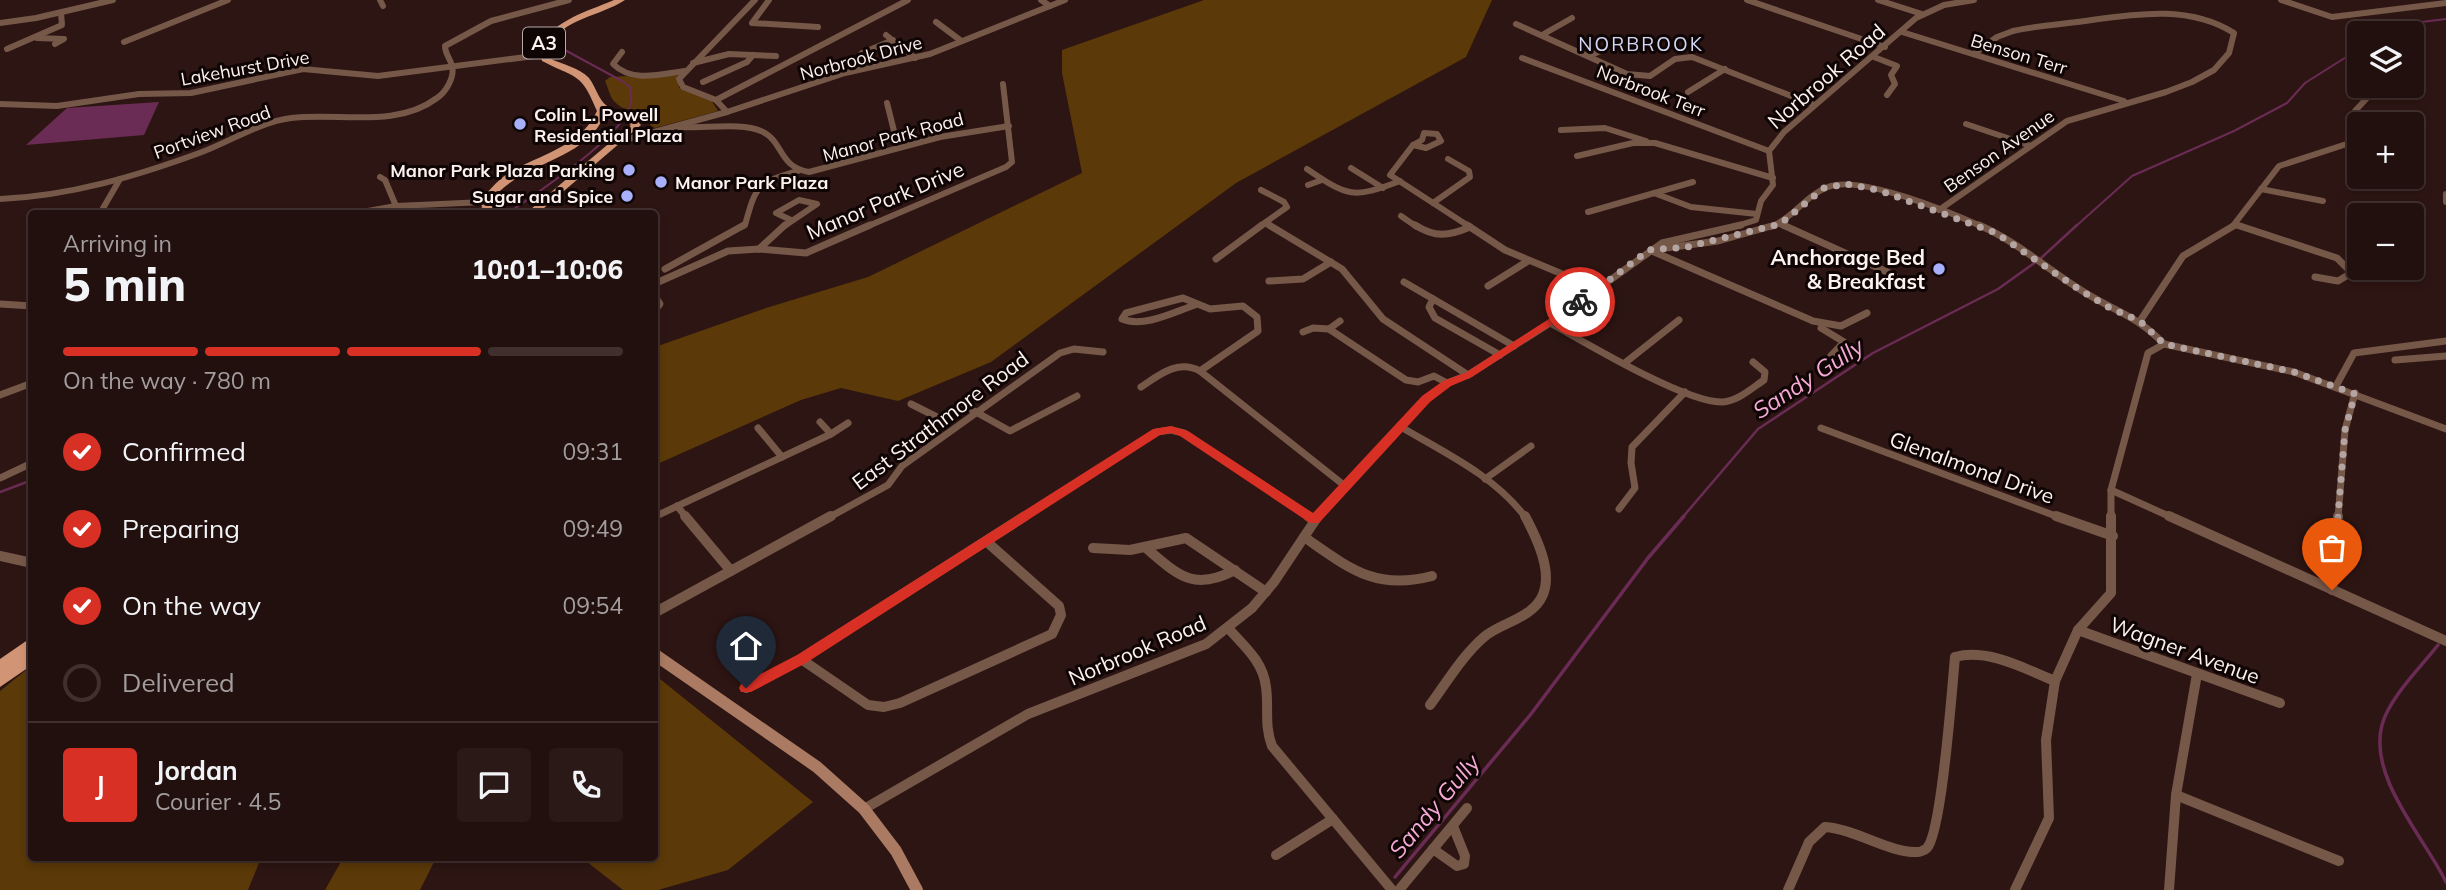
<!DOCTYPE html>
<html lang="en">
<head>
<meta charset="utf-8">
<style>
  :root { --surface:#22100e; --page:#2a1917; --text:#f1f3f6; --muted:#a29d9e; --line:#3f302e; --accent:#d93025 }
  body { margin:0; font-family:Mulish,sans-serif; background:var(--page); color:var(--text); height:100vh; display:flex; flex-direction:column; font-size:26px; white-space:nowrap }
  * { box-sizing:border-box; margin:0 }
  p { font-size:23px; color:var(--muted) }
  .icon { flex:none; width:38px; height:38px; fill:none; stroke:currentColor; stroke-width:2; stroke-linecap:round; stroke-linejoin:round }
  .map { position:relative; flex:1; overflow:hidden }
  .side { position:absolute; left:28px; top:210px; width:630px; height:651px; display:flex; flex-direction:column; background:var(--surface); border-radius:7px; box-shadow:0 4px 10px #0003,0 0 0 2px var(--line) }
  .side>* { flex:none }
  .fabs { position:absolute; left:2347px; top:21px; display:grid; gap:14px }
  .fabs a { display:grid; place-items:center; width:77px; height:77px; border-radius:7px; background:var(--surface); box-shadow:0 4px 10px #0003,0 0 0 2px var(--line); font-size:35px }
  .pin { position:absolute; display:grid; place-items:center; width:60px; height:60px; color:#fff; margin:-72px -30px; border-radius:50% 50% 50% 0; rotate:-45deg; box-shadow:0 0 7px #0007 }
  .pin .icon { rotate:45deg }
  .courier { position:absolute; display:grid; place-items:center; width:70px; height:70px; margin:-35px; border:5px solid #d93025; border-radius:50%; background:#fff; color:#222; box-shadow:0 2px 9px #0007 }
  .overview em { font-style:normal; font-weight:800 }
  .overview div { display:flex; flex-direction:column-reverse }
  .overview { display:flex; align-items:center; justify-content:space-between; height:119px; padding:0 35px }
  h1 { font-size:46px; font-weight:800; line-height:52px }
  .bar { display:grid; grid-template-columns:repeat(4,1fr); gap:10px 7px; align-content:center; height:84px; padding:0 35px }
  .bar i { height:9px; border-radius:5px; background:var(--line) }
  .bar .current { background:var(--accent) }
  .bar p { grid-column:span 4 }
  .line { display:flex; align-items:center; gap:18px; padding:0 35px; border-top:2px solid var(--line) }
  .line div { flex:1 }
  .round { display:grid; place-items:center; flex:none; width:74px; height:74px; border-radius:7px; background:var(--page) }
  ol { padding:0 35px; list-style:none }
  li { display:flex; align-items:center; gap:21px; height:77px }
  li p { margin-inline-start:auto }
  li .icon { padding:7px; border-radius:50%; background:var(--accent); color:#fff; stroke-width:4 }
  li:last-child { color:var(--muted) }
  li i { width:38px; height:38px; border:4px solid var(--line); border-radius:50% }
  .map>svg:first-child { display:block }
  .green { fill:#5b3908 }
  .water { fill:#6a2c54 }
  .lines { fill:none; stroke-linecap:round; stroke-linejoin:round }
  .stream-far2 { stroke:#6a2c54; stroke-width:2 }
  .stream-far1 { stroke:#6a2c54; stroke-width:2.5 }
  .stream { stroke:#6a2c54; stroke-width:3.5 }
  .street-far2 { stroke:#765849; stroke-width:6 }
  .street-far1 { stroke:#765849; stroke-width:7 }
  .street { stroke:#765849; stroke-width:10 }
  .secondary { stroke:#aa7a62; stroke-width:12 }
  .primary { fill:#d19474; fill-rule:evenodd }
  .route { fill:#d93025 }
  .done { stroke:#b4a5a3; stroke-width:7; stroke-dasharray:0 12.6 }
  .poi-dot { fill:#a8b0fc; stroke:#0e0504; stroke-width:2.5 }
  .labels { text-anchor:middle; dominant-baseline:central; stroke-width:6; stroke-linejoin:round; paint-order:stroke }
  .far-street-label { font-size:18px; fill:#fdf2f0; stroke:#0e0504 }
  .far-poi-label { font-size:18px; font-weight:bold; fill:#fdf2f0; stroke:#0e0504; text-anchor:start }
  .shield { fill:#0e0504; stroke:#b5aba9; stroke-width:2 }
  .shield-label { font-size:19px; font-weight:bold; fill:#fdf2f0 }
  .far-neighbourhood-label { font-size:19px; letter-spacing:2px; fill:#d3d7f4; stroke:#0e0504 }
  .street-label { font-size:21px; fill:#fdf2f0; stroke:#0e0504 }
  .poi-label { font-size:21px; font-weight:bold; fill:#fdf2f0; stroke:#0e0504; text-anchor:end }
  .water-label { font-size:23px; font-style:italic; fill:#f5a9d6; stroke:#0e0504 }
</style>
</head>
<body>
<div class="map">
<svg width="2446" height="890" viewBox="0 0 2446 890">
  <rect width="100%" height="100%" fill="#2d1513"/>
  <!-- green -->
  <g class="green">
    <polygon points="1204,0 1492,0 1466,57 1236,183 991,362 898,401 841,388 801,400 655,465 655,347 766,308 868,277 1082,173 1062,73 1062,50"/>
    <path d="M670,74L680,76L679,88L711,100L718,111L655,128L651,126C639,101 629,117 615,102C610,98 608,87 605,81L610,77Z"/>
    <polygon points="31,666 32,858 261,858 248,890 0,890 0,691"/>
    <polygon points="655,675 813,802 728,870 658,890 623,890 582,858 654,858"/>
    <polygon points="343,858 436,858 420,890 325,890"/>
  </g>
  <!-- water -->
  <polygon class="water" points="159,102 144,135 26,145 67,108"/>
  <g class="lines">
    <!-- stream-far2 -->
    <g class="stream-far2">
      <polyline points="2384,33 2405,24 2446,19"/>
      <path d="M507,214C536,193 624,137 631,103C632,98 630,92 630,87L622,81L563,49"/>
      <polyline points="2075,227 2132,176 2234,131 2287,103 2305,83 2359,49"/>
    </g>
    <!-- stream-far1 -->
    <g class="stream-far1">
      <polyline points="0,492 32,480"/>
      <polyline points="1682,518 1758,429 1873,353 1998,289 2040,259 2077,225"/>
    </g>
    <!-- stream -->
    <g class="stream">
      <path d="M2438,645C2421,667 2389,698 2382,725C2368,777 2424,837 2446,882"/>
      <polyline points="1395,877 1531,714 1648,558 1684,516"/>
    </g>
    <!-- street-far2 -->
    <g class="street-far2">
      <polyline points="380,0 383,6"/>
      <polyline points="769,0 752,23 818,27"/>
      <polyline points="1041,0 1050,6"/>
      <polyline points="1747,0 1885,47"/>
      <polyline points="1878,0 1922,14"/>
      <polyline points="2281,0 2332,17 2446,3"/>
      <polyline points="936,22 960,40"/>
      <polyline points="0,23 36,18 113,0"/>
      <polyline points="1516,24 1627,74 1650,76 1675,59 1692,57 1814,105"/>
      <polyline points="1902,32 2124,101"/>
      <polyline points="886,35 915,58"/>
      <polyline points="1542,35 1572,18"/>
      <polyline points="37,38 64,39 55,44"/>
      <polyline points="124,42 228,0"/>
      <polyline points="7,49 62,25 61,13"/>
      <polyline points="2412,49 2418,43"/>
      <path d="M622,52L613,64C632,83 661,74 685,71"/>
      <polyline points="862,53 893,40"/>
      <polyline points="1589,56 1619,43"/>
      <polyline points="1874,57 1897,66 1891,75 1895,84 1887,95"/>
      <polyline points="1522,58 1769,151"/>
      <polyline points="693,63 729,54 776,56"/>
      <polyline points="703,82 747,62 753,55"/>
      <polyline points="1688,92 1725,69"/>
      <polyline points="716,100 908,0"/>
      <polyline points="887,103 898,147"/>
      <polyline points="0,104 57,106 139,94 191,93 303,69 378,76 542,55"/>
      <polyline points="727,112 716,100 683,87 679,79 755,0"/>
      <polyline points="1966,124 2031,146"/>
      <polyline points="2360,124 2355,111 2378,86"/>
      <path d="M679,127C701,129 742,122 761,131C784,141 778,167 809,172L940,137L1009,126"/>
      <polyline points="1561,130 1605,128 1646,141"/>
      <polygon points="1424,133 1437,134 1441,141 1426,148 1413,145 1422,140"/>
      <polyline points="614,143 727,112 845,73 930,54 1065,0"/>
      <polyline points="1413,145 1390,175 1470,227"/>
      <polyline points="1577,156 1633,143 1655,143 1773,178"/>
      <polyline points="1351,168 1383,188"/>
      <path d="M1307,169C1348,197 1353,199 1400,181"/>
      <polyline points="380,177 385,180 396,206"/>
      <polyline points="1308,185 1322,180"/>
      <polyline points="2261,189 2323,201"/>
      <polyline points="1654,193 1691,207 1757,214"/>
      <polyline points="2446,194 2446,202"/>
      <path d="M0,199C70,196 137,176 202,152C231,141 260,122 291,118C338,112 396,129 437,98C446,92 455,77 452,66C450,58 445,54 445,46L491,21L569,0"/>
      <polyline points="1433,203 1470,177 1469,171 1448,159"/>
      <polyline points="102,210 120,179"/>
      <path d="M1939,210L2067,121L2166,92L2192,82L2214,70L2229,53L2234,33C2187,3 2129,15 2077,22C2055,25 2034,26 2013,31L1997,37L1974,54"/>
      <polyline points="1588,212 1693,182"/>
      <polyline points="351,214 396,206 485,202"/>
      <polyline points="477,214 486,208"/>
      <polyline points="1401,216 1417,227"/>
      <polyline points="1265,223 1272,227"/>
      <polyline points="1780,224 1787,227"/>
      <polyline points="2236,225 2243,227"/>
      <path d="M741,227L745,225C756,185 757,183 798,171"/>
      <polyline points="783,227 817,204 799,200 776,213 791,220"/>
      <polyline points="866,227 1006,167 1012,162 1003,84"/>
      <polyline points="1259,227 1287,207 1284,202 1261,190"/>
      <polyline points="1733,227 1756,220 1761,201 1773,185 1769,151 1784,132 1916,18 1944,5 1974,0"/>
      <path d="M1771,227C1793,218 1806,195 1828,187C1859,174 1952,213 1983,227"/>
      <polyline points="2232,227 2279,166 2359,140"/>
    </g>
    <!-- street-far1 -->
    <g class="street-far1">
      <polyline points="1269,225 1342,269 1383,319 1468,375"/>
      <path d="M1415,225C1435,238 1449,236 1470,227"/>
      <polyline points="1467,225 1505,250 1598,289"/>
      <polyline points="1783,225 1894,275"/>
      <path d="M1979,225C2018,242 2048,270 2084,292C2116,312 2136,315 2164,344L2148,353L2111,490V518"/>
      <polyline points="2237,225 2337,258 2349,270 2348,275 2338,281 2315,277"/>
      <polyline points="759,249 785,225"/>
      <polyline points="1651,250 1718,241 1775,225"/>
      <polyline points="1652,251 1813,321 1841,326 1867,313"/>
      <polyline points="1216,259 1262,225"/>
      <polyline points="665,269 744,225"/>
      <polyline points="1269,281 1303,279 1331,262"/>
      <polyline points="1404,282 1514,346"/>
      <polyline points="654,284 728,251 759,249 806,253 870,225"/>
      <polyline points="1488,286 1528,261"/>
      <polyline points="654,295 660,304 654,311"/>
      <polyline points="1433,299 1429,307 1435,318 1500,355"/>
      <polyline points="0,304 32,306"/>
      <path d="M1195,305C1174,312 1144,328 1122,319L1126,313L1183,298L1210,309L1243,306L1257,317L1258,331L1200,371L1345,486"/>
      <polyline points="2140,321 2183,256 2235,225"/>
      <path d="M1550,323C1586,343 1684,402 1721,402C1737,402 1752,388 1764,380L1765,372L1753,362"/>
      <polyline points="1821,328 1844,342 1830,357"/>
      <polyline points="1329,329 1340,321"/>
      <polyline points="1303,332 1313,328 1329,329 1406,380 1418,382 1434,376 1447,383"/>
      <polyline points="2164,344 2294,372 2446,429"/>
      <polyline points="2395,360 2446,356"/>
      <polyline points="1626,362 1679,320"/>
      <polyline points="2336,386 2354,353 2446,341"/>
      <path d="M1141,387C1159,375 1178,359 1200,371"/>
      <polyline points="0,395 32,383"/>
      <polyline points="911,404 939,418 967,407 1010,431 1077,396"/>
      <polyline points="820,422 831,434"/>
      <path d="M1401,427C1445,453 1495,476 1526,518"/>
      <polyline points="758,428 782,457"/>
      <polyline points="1821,428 2061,518"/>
      <polyline points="0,478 32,463"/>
      <polyline points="1485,479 1531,446"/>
      <polyline points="2111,490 2173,518"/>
      <polyline points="677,506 687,518"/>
      <polyline points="1619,509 1635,488 1631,463 1632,447 1685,392"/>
      <polyline points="654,517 831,434 848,423"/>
      <polyline points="828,518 888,485 902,466 1060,353 1074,349 1103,352"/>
      <polyline points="1022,518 1157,432 1171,430 1184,433 1311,518"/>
      <polyline points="1316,518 1426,399 1447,383 1468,375 1550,323 1662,243 1741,225"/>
      <polyline points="2338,518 2345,430 2355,393"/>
    </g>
    <!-- street -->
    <g class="street">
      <polyline points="685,516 731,571"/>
      <polyline points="1308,516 1314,520"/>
      <polyline points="2056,516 2113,536"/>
      <polyline points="2169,516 2446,641"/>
      <path d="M1304,537C1349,568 1375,591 1432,576"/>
      <polyline points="1093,548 1130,550 1186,538 1266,592"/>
      <path d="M1146,548C1178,575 1193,592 1235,570"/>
      <polyline points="0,556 32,563"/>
      <polyline points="2332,590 2338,516"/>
      <polyline points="654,613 831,516"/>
      <path d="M1228,628C1244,646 1263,661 1266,687C1269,708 1264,725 1272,746L1392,890"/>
      <polyline points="2078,630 2280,703"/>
      <polyline points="801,659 868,705 884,707 900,703 1052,634 1061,615 1059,606 987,542"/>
      <polyline points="746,688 801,659 1025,516"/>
      <path d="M1430,705C1447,682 1462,656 1484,637C1498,625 1517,622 1531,610C1561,587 1539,542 1525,516"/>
      <polyline points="2176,795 2339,861"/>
      <polyline points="864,809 1028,714 1206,644 1252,608 1274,582 1318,516"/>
      <polyline points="1433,849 1457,866 1464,864 1465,856 1453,826"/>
      <polyline points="1276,855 1333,819"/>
      <polyline points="1399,890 1467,808"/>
      <path d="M1788,890L1809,842L1825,827C1856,829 1891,854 1918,852C1920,852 1925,850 1927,848C1942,831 1952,688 1955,657C1988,648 2025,669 2055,681"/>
      <polyline points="2015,890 2049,818 2046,740 2055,681 2078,630 2111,593 2111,516"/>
      <polyline points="2169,890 2176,795 2197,674"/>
    </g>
    <!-- secondary -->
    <polyline class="secondary" points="654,654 817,767 864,809 896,851 917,890"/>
    <!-- primary -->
    <g class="primary">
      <path d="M614,0H625C599,17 565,17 547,47L549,58C561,64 580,68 589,78C596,87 598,99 607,106C618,113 632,114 641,125L537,214H525L631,125L605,112C603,117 601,123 598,127C574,162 518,164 490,202L495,214H485L480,202C488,191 496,182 507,174C539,154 580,148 597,111C581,72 577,79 542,61L539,47C556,19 586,12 614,0Z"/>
      <polygon points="32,637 32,650 29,652 32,651 32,665 0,687 0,659"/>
    </g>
  </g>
  <!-- route -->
  <polygon class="route" points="1580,299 1585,302 1584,304 1472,377 1451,386 1430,402 1319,523 1310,523 1180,436 1171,433 1160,435 806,663 751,692 741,692 739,688 741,684 797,655 1153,429 1171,426 1188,431 1313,513 1422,396 1443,381 1465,373"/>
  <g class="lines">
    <!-- done -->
    <polyline class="done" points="1580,302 1649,250 1687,247 1780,224 1824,188 1846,184 1878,190 1996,233 2080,290 2110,308 2140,321 2164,344 2294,372 2355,394 2345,430 2332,590"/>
  </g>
  <!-- markers -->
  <g class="poi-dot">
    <circle cx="520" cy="124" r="7"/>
    <circle cx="629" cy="170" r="7"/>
    <circle cx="661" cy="182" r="7"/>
    <circle cx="627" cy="196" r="7"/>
    <circle cx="1939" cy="269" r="7"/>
  </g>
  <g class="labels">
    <!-- far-street labels -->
    <g class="far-street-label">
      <text transform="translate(2019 54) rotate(17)">Benson Terr</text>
      <text transform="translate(861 58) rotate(-15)">Norbrook Drive</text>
      <text transform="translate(245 68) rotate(-10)">Lakehurst Drive</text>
      <text transform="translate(1651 91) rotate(21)">Norbrook Terr</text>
      <text transform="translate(212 132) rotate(-20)">Portview Road</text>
      <text transform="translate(893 137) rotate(-15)">Manor Park Road</text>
      <text transform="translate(1999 151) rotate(-35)">Benson Avenue</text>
    </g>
    <!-- far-poi labels -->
    <g class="far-poi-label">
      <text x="534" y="114">Colin L. Powell<tspan x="534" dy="21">Residential Plaza</tspan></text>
      <text x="615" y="170" text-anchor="end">Manor Park Plaza Parking</text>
      <text x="675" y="182">Manor Park Plaza</text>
      <text x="613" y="196" text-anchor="end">Sugar and Spice</text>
    </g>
    <!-- shield labels -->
    <rect class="shield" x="523" y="27.5" width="42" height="31" rx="5"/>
    <g class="shield-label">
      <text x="544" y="43">A3</text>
    </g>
    <!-- far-neighbourhood labels -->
    <g class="far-neighbourhood-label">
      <text x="1641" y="44">NORBROOK</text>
    </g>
    <!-- street labels -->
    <g class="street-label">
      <text transform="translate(1826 76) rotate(-41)">Norbrook Road</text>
      <text transform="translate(885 200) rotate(-23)">Manor Park Drive</text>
      <text transform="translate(940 420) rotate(-37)">East Strathmore Road</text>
      <text transform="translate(1972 467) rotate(20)">Glenalmond Drive</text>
      <text transform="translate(1137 650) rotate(-23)">Norbrook Road</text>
      <text transform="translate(2185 650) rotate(20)">Wagner Avenue</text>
    </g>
    <!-- poi labels -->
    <g class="poi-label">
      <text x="1925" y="257">Anchorage Bed<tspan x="1925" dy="24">&amp; Breakfast</tspan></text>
    </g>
    <!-- water labels -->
    <g class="water-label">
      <text transform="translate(1808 378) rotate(-33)">Sandy Gully</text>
      <text transform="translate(1434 806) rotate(-50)">Sandy Gully</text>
    </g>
  </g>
</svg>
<div class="fabs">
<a><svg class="icon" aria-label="layers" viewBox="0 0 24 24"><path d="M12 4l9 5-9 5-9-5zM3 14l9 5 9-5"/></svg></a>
<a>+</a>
<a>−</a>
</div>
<div class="pin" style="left:2332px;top:590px;background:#ea580c"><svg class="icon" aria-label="bag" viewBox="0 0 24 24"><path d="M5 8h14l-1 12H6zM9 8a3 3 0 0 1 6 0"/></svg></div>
<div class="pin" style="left:746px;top:688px;background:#1f2937"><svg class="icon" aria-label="home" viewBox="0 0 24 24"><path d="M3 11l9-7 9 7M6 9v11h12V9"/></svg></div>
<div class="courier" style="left:1580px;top:302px"><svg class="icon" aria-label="bike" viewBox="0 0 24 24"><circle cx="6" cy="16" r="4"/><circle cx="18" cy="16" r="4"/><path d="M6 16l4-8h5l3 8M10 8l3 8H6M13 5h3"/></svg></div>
<section class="side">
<div class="overview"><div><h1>5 min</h1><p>Arriving in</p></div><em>10:01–10:06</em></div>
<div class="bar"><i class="current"></i><i class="current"></i><i class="current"></i><i></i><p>On the way · 780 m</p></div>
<ol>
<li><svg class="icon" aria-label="check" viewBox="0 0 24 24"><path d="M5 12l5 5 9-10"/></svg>Confirmed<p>09:31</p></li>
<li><svg class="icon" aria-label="check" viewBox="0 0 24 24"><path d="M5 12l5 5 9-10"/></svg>Preparing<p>09:49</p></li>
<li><svg class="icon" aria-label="check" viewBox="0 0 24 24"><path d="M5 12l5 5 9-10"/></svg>On the way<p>09:54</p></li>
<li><i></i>Delivered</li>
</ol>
<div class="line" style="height:126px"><b class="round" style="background:var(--accent);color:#fff">J</b><div><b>Jordan</b><p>Courier · 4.5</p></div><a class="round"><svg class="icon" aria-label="chat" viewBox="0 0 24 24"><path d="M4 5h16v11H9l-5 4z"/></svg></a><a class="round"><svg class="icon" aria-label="phone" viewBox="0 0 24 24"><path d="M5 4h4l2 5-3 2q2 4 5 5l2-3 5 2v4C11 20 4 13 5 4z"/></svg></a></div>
</section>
</div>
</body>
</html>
